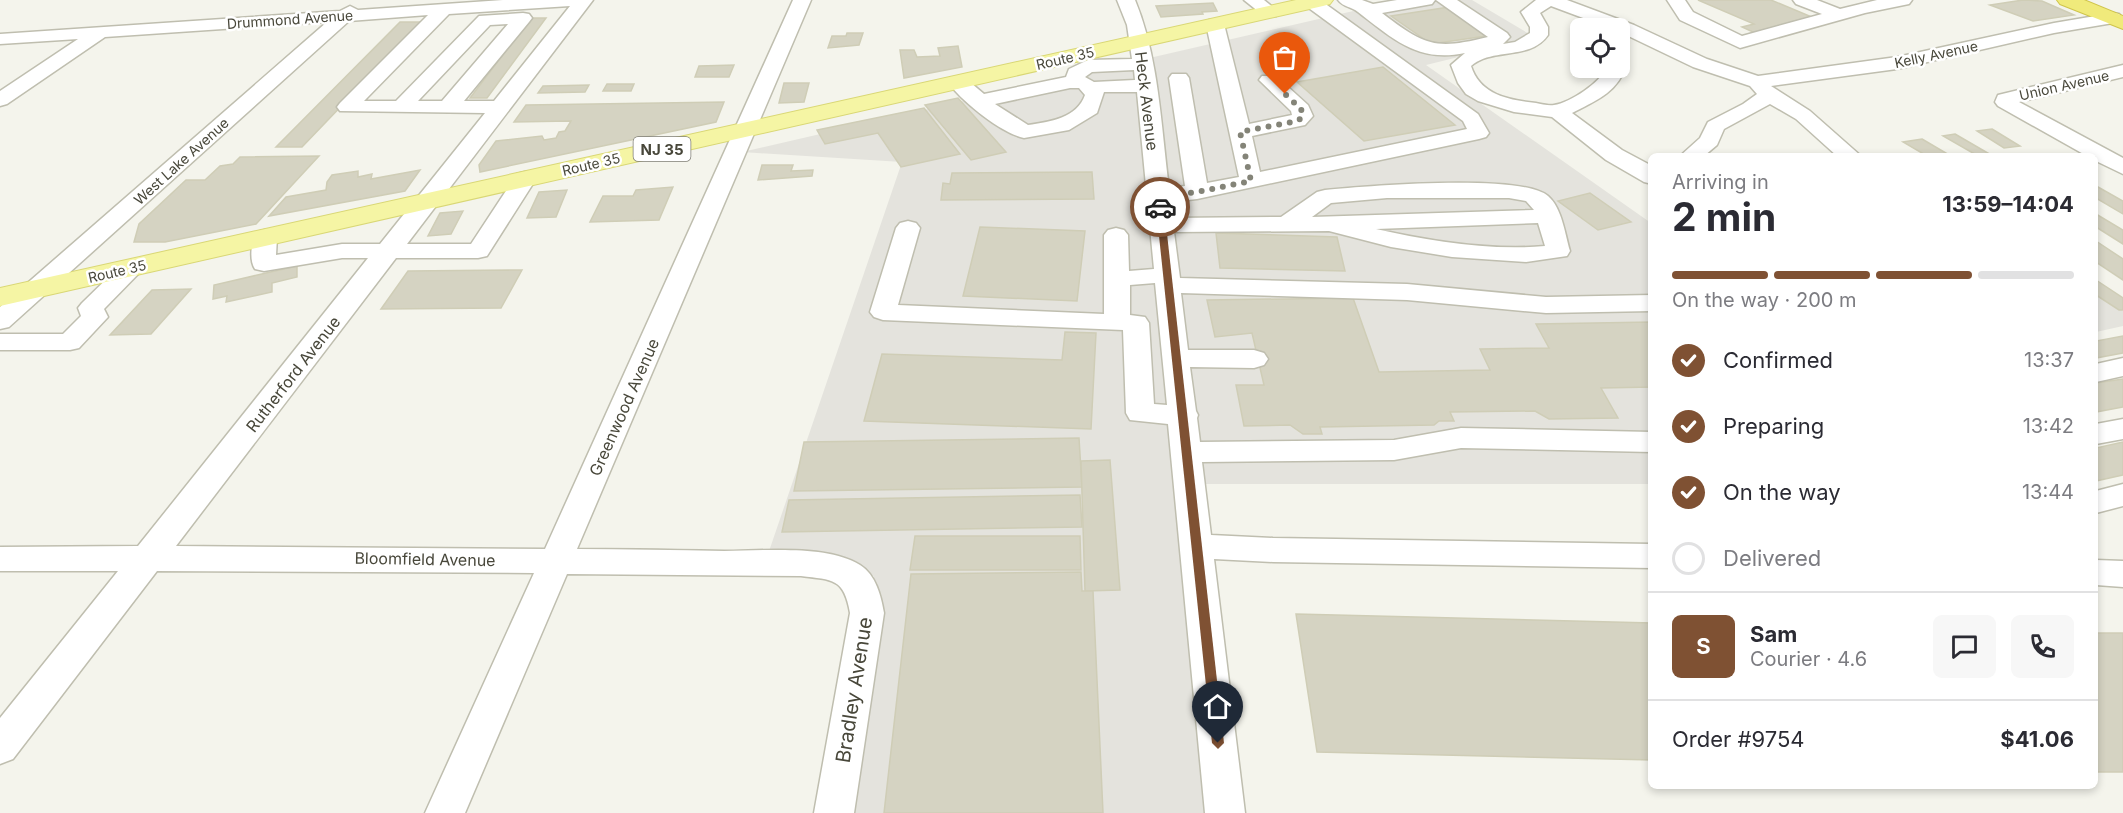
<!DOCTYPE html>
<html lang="en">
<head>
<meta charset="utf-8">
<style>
  :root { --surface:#fff; --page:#f7f7f7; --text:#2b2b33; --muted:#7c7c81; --line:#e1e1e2; --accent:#7f5133 }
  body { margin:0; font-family:Inter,sans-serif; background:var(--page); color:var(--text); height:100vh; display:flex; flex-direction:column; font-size:22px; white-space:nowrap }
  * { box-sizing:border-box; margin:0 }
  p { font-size:20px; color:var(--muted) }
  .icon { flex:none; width:33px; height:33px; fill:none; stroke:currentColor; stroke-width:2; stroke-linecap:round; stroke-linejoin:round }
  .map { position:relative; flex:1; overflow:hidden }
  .drawer { position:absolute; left:1648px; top:153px; width:450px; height:636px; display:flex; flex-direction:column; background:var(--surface); border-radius:9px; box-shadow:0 3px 9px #0003 }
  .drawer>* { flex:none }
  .tools { position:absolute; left:1570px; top:18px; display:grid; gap:12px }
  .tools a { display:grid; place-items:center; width:60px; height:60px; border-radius:9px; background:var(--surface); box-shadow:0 3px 9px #0003; font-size:30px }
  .pin { position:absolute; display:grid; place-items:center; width:51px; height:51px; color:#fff; margin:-62px -26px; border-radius:50% 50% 50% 0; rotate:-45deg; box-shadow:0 0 6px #0007 }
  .pin .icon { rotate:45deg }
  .courier { position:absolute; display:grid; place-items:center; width:60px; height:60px; margin:-30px; border:4px solid #7f5133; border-radius:50%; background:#fff; color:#222; box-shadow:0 2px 8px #0007 }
  .headline em { font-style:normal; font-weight:700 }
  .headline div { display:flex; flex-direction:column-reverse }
  .headline { display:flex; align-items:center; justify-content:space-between; height:102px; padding:0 24px }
  h1 { font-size:39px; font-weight:700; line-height:45px }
  .bar { display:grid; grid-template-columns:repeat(4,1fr); gap:9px 6px; align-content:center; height:72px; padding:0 24px }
  .bar i { height:8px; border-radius:4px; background:var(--line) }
  .bar .on { background:var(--accent) }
  .bar p { grid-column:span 4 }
  .line { display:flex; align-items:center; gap:15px; padding:0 24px; border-top:2px solid var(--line) }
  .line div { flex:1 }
  .round { display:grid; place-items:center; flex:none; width:63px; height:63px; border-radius:9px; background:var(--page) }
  ol { padding:0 24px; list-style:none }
  li { display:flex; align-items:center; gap:18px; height:66px }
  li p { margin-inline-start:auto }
  li .icon { padding:6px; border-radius:50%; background:var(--accent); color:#fff; stroke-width:4 }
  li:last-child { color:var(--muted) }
  li i { width:33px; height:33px; border:3px solid var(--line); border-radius:50% }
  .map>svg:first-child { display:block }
  .industrial { fill:#e4e3dd }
  .building { fill:#d5d3c2; stroke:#cfcdb6; stroke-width:1.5 }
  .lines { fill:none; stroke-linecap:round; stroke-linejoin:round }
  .minor-casing { stroke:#bfbeaf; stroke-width:3 }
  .major-casing { stroke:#d9d775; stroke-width:2 }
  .highway-casing { stroke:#cfc44b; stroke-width:2 }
  .minor { fill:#fff; fill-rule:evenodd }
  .major { fill:#f5f5a4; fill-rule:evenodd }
  .highway { fill:#f0ea7b; fill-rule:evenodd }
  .route { fill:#7f5133 }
  .done { stroke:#848478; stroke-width:6; stroke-dasharray:0 10.8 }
  .labels { text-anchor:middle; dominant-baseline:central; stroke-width:5; stroke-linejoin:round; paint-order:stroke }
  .far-street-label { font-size:14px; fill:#48473a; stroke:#fff }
  .shield { fill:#fff; stroke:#7f7e75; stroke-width:1.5 }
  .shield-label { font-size:15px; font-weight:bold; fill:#48473a }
  .street-label { font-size:16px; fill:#48473a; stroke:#fff }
  .near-street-label { font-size:20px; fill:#48473a; stroke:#fff }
</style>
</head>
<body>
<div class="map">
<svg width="2123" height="813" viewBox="0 0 2123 813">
  <rect width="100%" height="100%" fill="#f4f4ec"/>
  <!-- industrial -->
  <g class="industrial">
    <polygon points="1401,0 1472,0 1536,38 1426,65 1651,223 1651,484 1196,484 1227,813 834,813 874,576 766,560 902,162 742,152"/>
    <polygon points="2096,293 2123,311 2123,326 2096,332"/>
  </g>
  <!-- building -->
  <g class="building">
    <polygon points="1698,0 1771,0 1812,17 1755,33 1742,27 1754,24"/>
    <polygon points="2023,0 2042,1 2074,15 2033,21 1990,5"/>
    <polygon points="1213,3 1217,11 1202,12 1203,14 1161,17 1156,6"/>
    <polygon points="1449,7 1486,36 1431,44 1391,16"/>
    <polygon points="531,18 546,18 487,98 470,98"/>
    <polygon points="400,22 422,22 302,147 276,147"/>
    <polygon points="847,33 863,33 859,45 828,48 832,36 846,36"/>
    <polygon points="958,46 962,67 904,78 900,50 914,50 917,57 940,56 938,48"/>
    <polygon points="734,65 729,77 695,77 699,66"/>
    <polygon points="1383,67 1455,125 1364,141 1297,82"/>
    <polygon points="784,83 809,83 804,102 779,103"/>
    <polygon points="607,84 634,84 631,91 603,91"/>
    <polygon points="589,85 585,92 538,93 543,86"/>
    <polygon points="958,98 1006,152 971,160 925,105"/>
    <polygon points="724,102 716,122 480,172 479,165 496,141 542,136 544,140 556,138 559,132 565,131 571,121 514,122 526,105"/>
    <polygon points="924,108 960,154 901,167 878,133 825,144 817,130"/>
    <polygon points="1992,129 2020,146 2004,148 1977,131"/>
    <polygon points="1955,134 1993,156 1978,156 1943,136"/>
    <polygon points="1922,139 1951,156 1927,156 1903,142"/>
    <polygon points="319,156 256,224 165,242 134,242 139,224 186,180 205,180 220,166 233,164 240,157"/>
    <polygon points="762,165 793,165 791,171 813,170 812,176 758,180"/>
    <polygon points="420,170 405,191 269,216 286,197 326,190 327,182 332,175 358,171 358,177 372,174 371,179"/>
    <polygon points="1092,172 1094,199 941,200 943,183 950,184 952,173"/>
    <polygon points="673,187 659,220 590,222 603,196 633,196 636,190"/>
    <polygon points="2098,187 2123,201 2123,214 2096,198 2096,188"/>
    <polygon points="567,190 556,217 527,218 539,192"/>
    <polygon points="1590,193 1631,222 1598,230 1558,201"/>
    <polygon points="463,211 451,234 428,236 440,213"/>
    <polygon points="2096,214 2123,230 2123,244 2096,227"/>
    <polygon points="980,227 1085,231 1077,301 963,296"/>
    <polygon points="1216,233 1337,237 1345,271 1220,268"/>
    <polygon points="2096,241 2123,259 2123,280 2096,262"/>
    <polygon points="297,266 297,277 272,283 272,292 226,302 227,296 213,299 214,285"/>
    <polygon points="522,270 501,308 381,309 408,271"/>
    <polygon points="2096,280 2123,298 2123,310 2119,310 2096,295"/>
    <polygon points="191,289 151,334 110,335 152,290"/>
    <polygon points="1353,298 1379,372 1490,370 1480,349 1549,348 1536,324 1652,322 1652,387 1601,388 1618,418 1549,419 1535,411 1450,412 1454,421 1439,421 1434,425 1320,427 1322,434 1303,434 1290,425 1244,426 1236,385 1264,385 1252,333 1215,337 1207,300"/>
    <polygon points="1065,332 1096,333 1091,429 864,421 882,354 1062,360"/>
    <polygon points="2123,336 2123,353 2096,358 2096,341"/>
    <polygon points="2123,379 2123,407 2096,412 2096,383"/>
    <polygon points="1079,438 1082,487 794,491 804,442"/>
    <polygon points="2123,442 2123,475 2096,481 2096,448"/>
    <polygon points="1110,460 1120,590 1085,591 1081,461"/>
    <polygon points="1080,495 1082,527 782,532 789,500"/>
    <polygon points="915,536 1080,536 1081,570 910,570"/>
    <polygon points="1081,572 1082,591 1093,591 1103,813 884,813 911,574"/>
    <polygon points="1296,614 1652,623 1652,760 1317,752"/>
    <rect x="2096" y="633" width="27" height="139"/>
  </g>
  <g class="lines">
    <defs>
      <g id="minor">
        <path d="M503,0H593L407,244H471L517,174L525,172L533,174L536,179L487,256L478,258H396L176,546L545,549L793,0H811L577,549C626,549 675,550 724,551C763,551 827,544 860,565C876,575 881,596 884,613L854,813H814L850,613C844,578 833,580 801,576L567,574L465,813H425L534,573L157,571L13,759L0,764V718L118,571H0V547L138,546L368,258H342L264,271L255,269C249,261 251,241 257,232L265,230L273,232L277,237L276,255L342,244H380L485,113L340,111L337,107L340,103L428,15L349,21L9,327L0,329V307L327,22L105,37L7,104L0,106V91L78,39L0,44V34L340,11L350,6L358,10ZM570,6L494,101H464L529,22L532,18L529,14L523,13L479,16L396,101H364L449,14ZM508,24L442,101H418L490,25Z"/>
        <path d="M1117,0H1135C1159,58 1161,126 1169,188L1185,186L1169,78L1172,74H1186L1189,78L1207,183L1239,177L1206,24L1209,20H1221L1224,24L1249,124L1292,115L1291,111L1259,80L1262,76H1276L1308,105L1313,116L1305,125L1252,136L1260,172L1467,129L1463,121L1306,6L1305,0H1320L1478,114L1489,133L1486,137L1479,139L1197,199L1170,202L1172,218L1281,217L1317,192L1325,190C1365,186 1521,173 1548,196C1562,208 1565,234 1570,251L1567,256L1526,262L1452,257L1391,247L1329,231L1174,232L1180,278L1407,284L1546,297L1652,295V311L1546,313L1407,300L1181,293L1188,350H1254L1264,353L1268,359L1264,365L1254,368L1190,367L1196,411L1198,415L1197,418L1200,442L1394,440L1461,428L1652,432V452L1461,448L1394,460L1202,462L1211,535L1273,538L1652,544V568L1273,562L1214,559L1245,813H1205L1168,424L1130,420L1126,413L1123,330L883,320L874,317L870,312L896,228L900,223L908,221L916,223L920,228L898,305L1104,314V235L1108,230L1116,228L1124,230L1128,235L1129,271L1154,269L1137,92H1104L1097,113L1069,130L1024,138C1001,133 961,101 948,82L951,78H965L984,94L1066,77L1069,69L1088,60L1132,59L1127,25ZM1134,70L1135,80L1094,82L1085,77L1092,72ZM1070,88H1079L1085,95C1077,118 1050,122 1028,125L995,104ZM1387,198H1509L1526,201L1534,210L1312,217L1331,203ZM1538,223L1545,246C1489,251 1429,241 1376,229ZM1155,283L1167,405L1154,404L1149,323L1145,317L1130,315V285Z"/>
        <polygon points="1244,0 1264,0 1279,12 1276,16 1264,16"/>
        <path d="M1338,0H1362L1373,4L1397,0H1435L1432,4L1382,13C1425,46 1435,50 1488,37L1436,0H1457L1507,33L1510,37L1503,44L1515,42L1530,33V27L1521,12L1536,0H1567L1634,25L1707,59L1758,76L1897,57L2054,23L2113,13L2119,14L2122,18L2119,22L2113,23L2054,33L1897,69L1771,86L1810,111L1861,156H1837L1796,119L1770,104L1724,129L1717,145L1704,156H1680L1700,138L1708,122L1743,104L1757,94L1750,86L1693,67L1620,32V28H1610L1551,6L1540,13L1548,27V35C1530,61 1493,47 1471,66C1480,95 1509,100 1536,103C1541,104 1549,106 1554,105C1570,103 1601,82 1606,68H1620L1622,64L1625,68C1617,93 1593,102 1572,113L1622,150L1652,166V184L1644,182L1606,160L1552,117L1514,112L1478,101L1466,94L1458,83L1451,65L1465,53C1418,63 1393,39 1358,12C1352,7 1343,7 1338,0Z"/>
        <polygon points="1667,0 1685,0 1693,12 1742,36 1822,14 1796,4 1793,0 1817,0 1840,9 1877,0 1912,0 1909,4 1865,13 1740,48 1680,20"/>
        <polygon points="2123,65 2123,77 2019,102 2123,158 2123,174 2096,161 2096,156 2087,156 1998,106 1995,102 1998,95"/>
        <polygon points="133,260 142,262 145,267 104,309 108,317 79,348 70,350 0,350 0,334 63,334 81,316 78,308 82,303 124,262"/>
        <polygon points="2123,358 2123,376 2096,382 2096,364"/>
        <polygon points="2123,419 2123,439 2096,444 2096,424"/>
        <polygon points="2123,484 2123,506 2096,513 2096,491"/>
        <polygon points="2096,560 2123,561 2123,587 2096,585"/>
      </g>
      <polygon id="major" points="1296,0 1333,0 1330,4 1323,6 0,306 0,288"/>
      <polygon id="highway" points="2057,0 2084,0 2123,16 2123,29 2060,4"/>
    </defs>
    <!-- minor casing -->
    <use href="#minor" class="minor-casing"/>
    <!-- major casing -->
    <use href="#major" class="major-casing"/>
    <!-- highway casing -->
    <use href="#highway" class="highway-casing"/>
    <!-- minor -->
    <use href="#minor" class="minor"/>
    <!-- major -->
    <use href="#major" class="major"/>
    <!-- highway -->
    <use href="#highway" class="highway"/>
  </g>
  <!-- route -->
  <polygon class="route" points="1160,204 1164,207 1224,743 1218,749 1212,743 1156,207"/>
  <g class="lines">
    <!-- done -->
    <polyline class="done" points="1160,207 1159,196 1197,192 1251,181 1240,132 1298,121 1303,116 1301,109 1285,94"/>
  </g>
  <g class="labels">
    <!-- far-street labels -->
    <g class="far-street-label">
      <text transform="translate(290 19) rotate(-4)">Drummond Avenue</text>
      <text transform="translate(1936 54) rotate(-12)">Kelly Avenue</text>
      <text transform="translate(1065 58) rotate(-13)">Route 35</text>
      <text transform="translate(2064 85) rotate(-13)">Union Avenue</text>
      <text transform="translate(181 161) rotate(-42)">West Lake Avenue</text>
      <text transform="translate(591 164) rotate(-13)">Route 35</text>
      <text transform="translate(117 271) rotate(-13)">Route 35</text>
    </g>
    <!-- shield labels -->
    <rect class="shield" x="633.5" y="137" width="57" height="24" rx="4.5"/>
    <g class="shield-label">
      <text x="662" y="149">NJ 35</text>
    </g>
    <!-- street labels -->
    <g class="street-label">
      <text transform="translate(1147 101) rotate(83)">Heck Avenue</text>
      <text transform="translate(293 374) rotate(-52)">Rutherford Avenue</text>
      <text transform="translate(624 407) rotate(-66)">Greenwood Avenue</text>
      <text transform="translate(425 559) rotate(1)">Bloomfield Avenue</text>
    </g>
    <!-- near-street labels -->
    <g class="near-street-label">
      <text transform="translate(854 690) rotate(-81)">Bradley Avenue</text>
    </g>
  </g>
</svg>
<div class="tools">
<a><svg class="icon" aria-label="locate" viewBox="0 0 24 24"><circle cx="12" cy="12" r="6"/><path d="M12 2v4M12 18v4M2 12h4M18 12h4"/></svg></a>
</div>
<div class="pin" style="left:1285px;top:94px;background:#ea580c"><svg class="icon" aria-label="bag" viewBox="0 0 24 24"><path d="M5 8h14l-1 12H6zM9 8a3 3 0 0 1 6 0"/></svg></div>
<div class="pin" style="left:1218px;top:743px;background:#1f2937"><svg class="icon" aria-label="home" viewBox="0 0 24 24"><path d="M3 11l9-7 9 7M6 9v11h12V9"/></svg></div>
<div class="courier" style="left:1160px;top:207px"><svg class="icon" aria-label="car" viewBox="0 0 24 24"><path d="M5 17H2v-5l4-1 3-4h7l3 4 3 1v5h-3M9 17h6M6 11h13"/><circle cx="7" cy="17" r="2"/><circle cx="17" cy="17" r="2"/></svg></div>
<section class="drawer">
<div class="headline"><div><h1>2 min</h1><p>Arriving in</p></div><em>13:59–14:04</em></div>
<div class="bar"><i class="on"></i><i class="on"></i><i class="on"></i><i></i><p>On the way · 200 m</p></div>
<ol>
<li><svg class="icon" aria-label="check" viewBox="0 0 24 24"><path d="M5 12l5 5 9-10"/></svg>Confirmed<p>13:37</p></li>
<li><svg class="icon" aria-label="check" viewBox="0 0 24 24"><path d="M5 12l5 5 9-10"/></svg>Preparing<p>13:42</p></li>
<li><svg class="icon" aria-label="check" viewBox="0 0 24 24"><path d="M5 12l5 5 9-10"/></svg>On the way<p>13:44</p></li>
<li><i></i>Delivered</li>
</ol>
<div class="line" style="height:108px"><b class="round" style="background:var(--accent);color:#fff">S</b><div><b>Sam</b><p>Courier · 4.6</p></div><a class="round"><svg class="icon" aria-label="chat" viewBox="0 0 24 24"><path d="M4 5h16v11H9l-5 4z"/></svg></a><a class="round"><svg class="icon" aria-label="phone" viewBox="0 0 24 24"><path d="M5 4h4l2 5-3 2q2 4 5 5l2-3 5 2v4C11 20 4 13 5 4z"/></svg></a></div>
<div class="line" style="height:78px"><div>Order #9754</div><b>$41.06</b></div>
</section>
</div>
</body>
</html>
